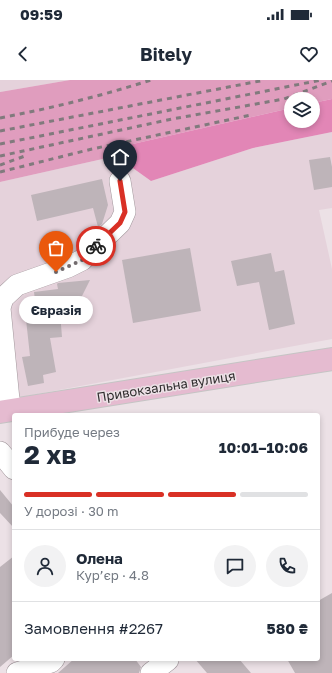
<!DOCTYPE html>
<html lang="uk">
<head>
<meta charset="utf-8">
<style>
  :root { --surface:#fff; --page:#f2f2f3; --text:#1f2937; --muted:#747a83; --line:#e0e1e3; --accent:#d93025 }
  body { margin:0; font-family:"Golos Text",sans-serif; background:var(--page); color:var(--text); height:100vh; display:flex; flex-direction:column; font-size:15px; white-space:nowrap }
  * { box-sizing:border-box; margin:0 }
  p { font-size:13px; color:var(--muted) }
  .icon { flex:none; width:22px; height:22px; fill:none; stroke:currentColor; stroke-width:2; stroke-linecap:round; stroke-linejoin:round }
  .map { position:relative; flex:1; overflow:hidden }
  .side { position:absolute; left:12px; top:333px; width:308px; height:248px; display:flex; flex-direction:column; background:var(--surface); border-radius:4px; box-shadow:0 2px 6px #0003 }
  .side>* { flex:none }
  .tools { position:absolute; left:284px; top:12px; display:grid; gap:8px }
  .tools a { display:grid; place-items:center; width:36px; height:36px; border-radius:50%; background:var(--surface); box-shadow:0 2px 6px #0003; font-size:20px }
  .pin { position:absolute; display:grid; place-items:center; width:34px; height:34px; color:#fff; margin:-41px -17px; border-radius:50% 50% 50% 0; rotate:-45deg; box-shadow:0 0 4px #0007 }
  .pin .icon { rotate:45deg }
  .courier { position:absolute; display:grid; place-items:center; width:40px; height:40px; margin:-20px; border:3px solid #d93025; border-radius:50%; background:#fff; color:#222; box-shadow:0 1px 5px #0007 }
  .bubble { position:absolute; height:28px; border-radius:14px; background:var(--surface); box-shadow:0 2px 6px #0003; font-size:13px; font-weight:700; line-height:28px; text-align:center }
  .overview em { font-style:normal; font-weight:700 }
  .overview div { display:flex; flex-direction:column-reverse }
  .overview { display:flex; align-items:center; justify-content:space-between; height:68px; padding:0 12px }
  h1 { font-size:26px; font-weight:700; line-height:30px }
  .bar { display:grid; grid-template-columns:repeat(4,1fr); gap:6px 4px; align-content:center; height:48px; padding:0 12px }
  .bar i { height:5px; border-radius:3px; background:var(--line) }
  .bar .current { background:var(--accent) }
  .bar p { grid-column:span 4 }
  .line { display:flex; align-items:center; gap:10px; padding:0 12px; border-top:1px solid var(--line) }
  .line div { flex:1 }
  .round { display:grid; place-items:center; flex:none; width:42px; height:42px; border-radius:21px; background:var(--page) }
  .status { display:flex; justify-content:space-between; align-items:center; height:28px; padding:0 20px; background:var(--surface); direction:ltr }
  .status svg { height:11px; fill:currentColor }
  header { display:flex; justify-content:space-between; align-items:center; height:52px; padding:0 12px; background:var(--surface); font-size:18px; font-weight:700 }
  .map>svg:first-child { display:block }
  .built { fill:#e5d2db }
  .green { fill:#e09dbe }
  .forest { fill:#e286b6 }
  .building { fill:#beb4b9 }
  .lines { fill:none; stroke-linecap:round; stroke-linejoin:round }
  .minor-casing { stroke:#a1969b; stroke-width:22 }
  .major-casing { stroke:#c5c4c4; stroke-width:24 }
  .minor { stroke:#fff; stroke-width:21 }
  .major { stroke:#e5bbd0; stroke-width:22 }
  .rail { stroke:#817a7d; stroke-width:3; stroke-dasharray:5 5; stroke-linecap:butt }
  .done { stroke:#726b6e; stroke-width:4; stroke-dasharray:0 7.2 }
  .route { stroke:#d93025; stroke-width:5 }
  .labels { text-anchor:middle; dominant-baseline:central; stroke-width:3; stroke-linejoin:round; paint-order:stroke }
  .street-label { font-size:13px; fill:#302c2e; stroke:#ece1e6 }
</style>
</head>
<body>
<div class="status"><b>09:59</b><svg viewBox="0 0 49 12"><path d="M0 12V9h3v3zM5 12V6h3v6zM10 12V3h3v9zM15 12V0h3v12zM26 1h20v11H26zM47 4h2v5h-2z"/></svg></div>
<header><svg class="icon" aria-label="back" viewBox="0 0 24 24"><path d="M15 5l-7 7 7 7"/></svg>Bitely<svg class="icon" aria-label="heart" viewBox="0 0 24 24"><path d="M12 20l-8-8c-3-5 5-10 8-4 3-6 11-1 8 4z"/></svg></header>
<div class="map">
<svg width="332" height="593" viewBox="0 0 332 593">
  <rect width="100%" height="100%" fill="#ece1e6"/>
  <!-- built -->
  <g class="built">
    <polygon points="0,0 70,0 0,12"/>
    <polygon points="332,52 332,128 319,130 332,189 332,259 0,321 0,102 116,76 151,101 253,68"/>
  </g>
  <!-- green -->
  <polygon class="green" points="70,0 332,0 332,19 313,23 313,19 291,19 291,28 115,68 116,76 0,102 0,12"/>
  <!-- forest -->
  <polygon class="forest" points="332,19 332,52 253,68 151,101 116,76 115,68 291,28 291,41 313,41 313,23"/>
  <!-- building -->
  <g class="building">
    <polygon points="330,77 332,87 332,107 314,110 309,80"/>
    <polygon points="102,99 108,125 102,144 98,147 93,128 37,141 31,115"/>
    <polygon points="190,168 201,231 133,243 122,180"/>
    <polygon points="271,173 275,192 284,190 295,244 269,250 259,202 237,206 231,181"/>
    <polygon points="90,200 81,218 59,220 62,257 50,258 56,292 43,295 44,303 28,306 22,277 30,276 24,221 35,220 34,212 58,209 57,204 58,203"/>
    <polygon points="0,410 14,427 14,448 0,433"/>
    <polygon points="14,476 14,575 0,587 0,487"/>
    <polygon points="332,513 332,593 295,593 287,579 318,579 318,521"/>
    <polygon points="74,579 135,579 141,587 139,593 58,593"/>
    <polygon points="195,579 239,579 251,593 207,593"/>
  </g>
  <g class="lines">
    <defs>
      <g id="minor">
        <polyline points="10,330 0,228 3,218 17,205 68,187 82,180 120,143 125,132 120,101"/>
        <polyline points="0,372 14,389"/>
        <polyline points="17,593 51,582 54,579"/>
        <polyline points="151,593 168,580"/>
      </g>
      <polyline id="major" points="0,332 332,279"/>
    </defs>
    <!-- minor casing -->
    <use href="#minor" class="minor-casing"/>
    <!-- major casing -->
    <use href="#major" class="major-casing"/>
    <!-- minor -->
    <use href="#minor" class="minor"/>
    <!-- major -->
    <use href="#major" class="major"/>
    <!-- rail -->
    <g class="rail">
      <path d="M0,38C52,28 101,16 151,0"/>
      <polyline points="0,51 265,0"/>
      <polyline points="0,64 321,0"/>
      <polyline points="0,76 172,39 284,19 332,1"/>
      <polyline points="0,85 25,76"/>
      <polyline points="0,92 92,69 251,35"/>
    </g>
  </g>
  <g class="lines">
    <!-- done -->
    <polyline class="done" points="56,192 82,180 96,166"/>
    <!-- route -->
    <polyline class="route" points="96,166 120,143 125,132 120,101"/>
  </g>
  <g class="labels">
    <!-- street labels -->
    <g class="street-label">
      <text transform="translate(166 306) rotate(-9)">Привокзальна вулиця</text>
    </g>
  </g>
</svg>
<div class="tools">
<a><svg class="icon" aria-label="layers" viewBox="0 0 24 24"><path d="M12 4l9 5-9 5-9-5zM3 14l9 5 9-5"/></svg></a>
</div>
<div class="pin" style="left:56px;top:192px;background:#ea580c"><svg class="icon" aria-label="bag" viewBox="0 0 24 24"><path d="M5 8h14l-1 12H6zM9 8a3 3 0 0 1 6 0"/></svg></div>
<div class="pin" style="left:120px;top:101px;background:#1f2937"><svg class="icon" aria-label="home" viewBox="0 0 24 24"><path d="M3 11l9-7 9 7M6 9v11h12V9"/></svg></div>
<div class="courier" style="left:96px;top:166px"><svg class="icon" aria-label="bike" viewBox="0 0 24 24"><circle cx="6" cy="16" r="4"/><circle cx="18" cy="16" r="4"/><path d="M6 16l4-8h5l3 8M10 8l3 8H6M13 5h3"/></svg></div>
<div class="bubble" style="left:19px;top:216px;width:74px">Євразія</div>
<section class="side">
<div class="overview"><div><h1>2 хв</h1><p>Прибуде через</p></div><em>10:01–10:06</em></div>
<div class="bar"><i class="current"></i><i class="current"></i><i class="current"></i><i></i><p>У дорозі · 30 m</p></div>
<div class="line" style="height:72px"><a class="round"><svg class="icon" aria-label="person" viewBox="0 0 24 24"><circle cx="12" cy="8" r="4"/><path d="M4 21q1-7 8-7t8 7"/></svg></a><div><b>Олена</b><p>Кур’єр · 4.8</p></div><a class="round"><svg class="icon" aria-label="chat" viewBox="0 0 24 24"><path d="M4 5h16v11H9l-5 4z"/></svg></a><a class="round"><svg class="icon" aria-label="phone" viewBox="0 0 24 24"><path d="M5 4h4l2 5-3 2q2 4 5 5l2-3 5 2v4C11 20 4 13 5 4z"/></svg></a></div>
<div class="line" style="height:52px"><div>Замовлення #2267</div><b>580 ₴</b></div>
</section>
</div>
</body>
</html>
